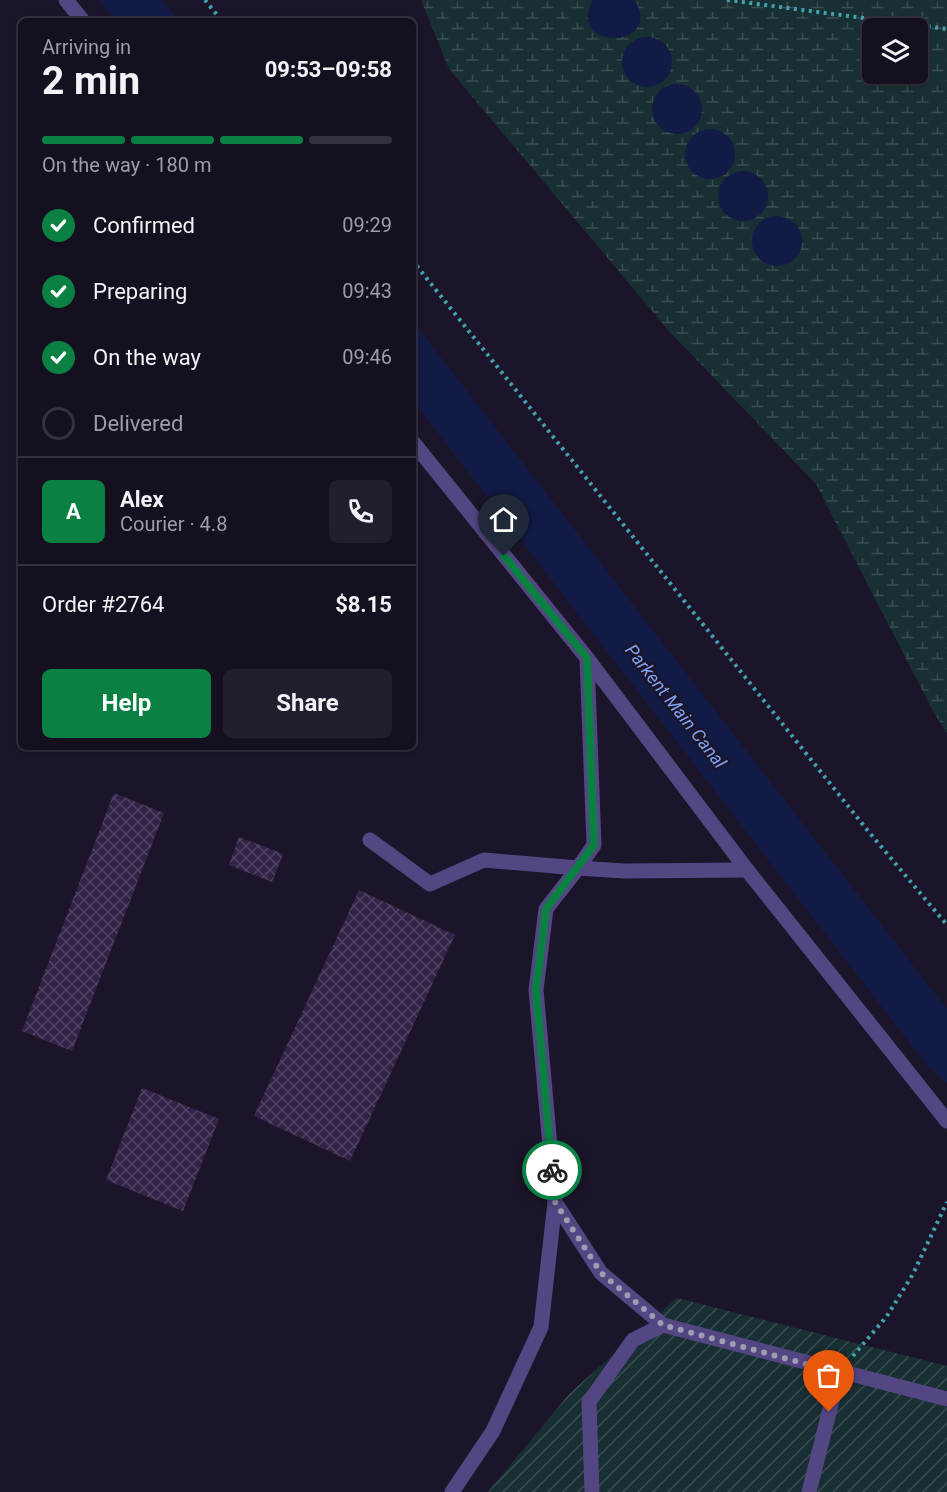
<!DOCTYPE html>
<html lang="en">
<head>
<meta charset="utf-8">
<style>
  :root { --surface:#151020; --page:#221e2d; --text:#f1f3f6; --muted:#9d9da5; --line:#34303e; --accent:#0b8043 }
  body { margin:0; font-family:Roboto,sans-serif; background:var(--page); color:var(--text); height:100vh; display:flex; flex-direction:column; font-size:22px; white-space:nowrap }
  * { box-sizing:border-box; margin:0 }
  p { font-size:20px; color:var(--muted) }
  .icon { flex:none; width:33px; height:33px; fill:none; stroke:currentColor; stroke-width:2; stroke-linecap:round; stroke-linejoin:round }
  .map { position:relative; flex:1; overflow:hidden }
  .panel { position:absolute; left:18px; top:18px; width:398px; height:732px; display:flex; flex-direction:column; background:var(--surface); border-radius:9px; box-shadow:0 2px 4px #0004,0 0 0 2px var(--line) }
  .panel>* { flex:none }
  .controls { position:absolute; left:862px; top:18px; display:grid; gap:12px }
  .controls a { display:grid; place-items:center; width:66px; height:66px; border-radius:9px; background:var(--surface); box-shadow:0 2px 4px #0004,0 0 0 2px var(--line); font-size:30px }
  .pin { position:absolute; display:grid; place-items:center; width:51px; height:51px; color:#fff; margin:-62px -26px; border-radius:50% 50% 50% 0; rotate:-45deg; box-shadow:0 0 6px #0007 }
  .pin .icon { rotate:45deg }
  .courier { position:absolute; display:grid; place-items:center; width:60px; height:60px; margin:-30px; border:4px solid #0b8043; border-radius:50%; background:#fff; color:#222; box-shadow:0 2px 8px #0007 }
  .summary em { font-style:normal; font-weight:700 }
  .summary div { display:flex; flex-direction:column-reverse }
  .summary { display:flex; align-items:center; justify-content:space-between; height:102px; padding:0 24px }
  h1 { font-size:39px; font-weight:700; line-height:45px }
  .bar { display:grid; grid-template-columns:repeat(4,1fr); gap:9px 6px; align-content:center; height:72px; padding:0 24px }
  .bar i { height:8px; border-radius:4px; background:var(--line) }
  .bar .on { background:var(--accent) }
  .bar p { grid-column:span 4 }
  .line { display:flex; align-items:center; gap:15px; padding:0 24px; border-top:2px solid var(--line) }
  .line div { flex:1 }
  .round { display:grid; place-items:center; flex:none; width:63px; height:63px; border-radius:9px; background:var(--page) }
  ol { padding:0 24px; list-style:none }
  li { display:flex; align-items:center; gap:18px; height:66px }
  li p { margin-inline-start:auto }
  li .icon { padding:6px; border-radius:50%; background:var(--accent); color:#fff; stroke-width:4 }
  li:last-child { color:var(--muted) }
  li i { width:33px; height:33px; border:3px solid var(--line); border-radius:50% }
  .cta { display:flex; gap:12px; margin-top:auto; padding:12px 24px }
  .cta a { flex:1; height:69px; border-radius:9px; background:var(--accent); color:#fff; font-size:24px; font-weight:700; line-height:69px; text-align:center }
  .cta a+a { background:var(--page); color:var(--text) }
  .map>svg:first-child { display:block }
  .wetland { fill:url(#wetland-marsh); fill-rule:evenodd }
  .garden { fill:url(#garden-furrows) }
  .water { fill:#121b45 }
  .building { fill:url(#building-cross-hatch) }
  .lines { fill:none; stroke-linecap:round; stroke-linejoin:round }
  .path { stroke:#41a1b0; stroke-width:4; stroke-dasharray:3 4.5; stroke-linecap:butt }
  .minor { stroke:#544683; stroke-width:15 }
  .done { stroke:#a19ab2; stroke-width:6; stroke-dasharray:0 10.8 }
  .route { stroke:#0b8043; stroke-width:8 }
  .labels { text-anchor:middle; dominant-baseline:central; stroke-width:5; stroke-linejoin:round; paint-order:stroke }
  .water-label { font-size:18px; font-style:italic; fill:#7ca3ef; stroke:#1c152a }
</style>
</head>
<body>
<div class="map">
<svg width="947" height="1492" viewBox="0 0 947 1492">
  <defs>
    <pattern id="wetland-marsh" width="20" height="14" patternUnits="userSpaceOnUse" patternTransform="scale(1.5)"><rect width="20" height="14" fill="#182f33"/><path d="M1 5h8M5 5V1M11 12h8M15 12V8" fill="none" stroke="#3a4d51"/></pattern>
    <pattern id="garden-furrows" width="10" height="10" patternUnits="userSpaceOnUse" patternTransform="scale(1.5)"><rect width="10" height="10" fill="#182f33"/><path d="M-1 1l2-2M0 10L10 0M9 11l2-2" fill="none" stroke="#3a4d51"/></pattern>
    <pattern id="building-cross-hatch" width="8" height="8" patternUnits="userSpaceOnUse" patternTransform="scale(1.5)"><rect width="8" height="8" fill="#322348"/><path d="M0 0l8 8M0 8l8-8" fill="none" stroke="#504363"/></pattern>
  </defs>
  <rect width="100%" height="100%" fill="#1c152a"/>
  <!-- wetland -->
  <path class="wetland" d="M421,0H947V733L934,713L816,484L668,330L449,69ZM873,28H918V74H873Z"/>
  <!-- garden -->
  <polygon class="garden" points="677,1298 947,1366 947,1492 488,1492 570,1393"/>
  <!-- water -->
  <g class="water">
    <polygon points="99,0 162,0 179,21 116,21"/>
    <path d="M593,0H635C664,51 564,50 593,0Z"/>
    <circle cx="647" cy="62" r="25"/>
    <circle cx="677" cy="109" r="25"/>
    <circle cx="710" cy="154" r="25"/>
    <circle cx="743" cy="196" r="25"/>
    <circle cx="777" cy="241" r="25"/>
    <polygon points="412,320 947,1009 947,1084 926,1064 413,401"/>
  </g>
  <!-- building -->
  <g class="building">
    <polygon points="114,793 164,813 72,1051 22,1031"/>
    <polygon points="239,837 283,854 272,882 229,865"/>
    <polygon points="359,890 455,935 350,1161 254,1116"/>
    <polygon points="142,1088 219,1119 183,1211 106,1180"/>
  </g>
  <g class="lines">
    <!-- path -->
    <g class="path">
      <polyline points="205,0 222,21"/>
      <polyline points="727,0 947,29"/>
      <polyline points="412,260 868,831 947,925"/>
      <polyline points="853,1356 887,1316 913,1274 947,1202"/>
    </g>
    <!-- minor -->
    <g class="minor">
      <polyline points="66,0 83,21"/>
      <polyline points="412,441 587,658 747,870 947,1121"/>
      <polyline points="370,840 430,884 484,860 578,868 594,845 587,658"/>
      <polyline points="555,1202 601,1273 663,1325 947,1399"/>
      <polyline points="452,1492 493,1431 541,1327 555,1202 536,990 546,909 578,868 624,871 747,870"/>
      <polyline points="592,1492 589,1402 633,1340 663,1325"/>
      <polyline points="809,1492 839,1373"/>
    </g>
  </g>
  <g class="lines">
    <!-- done -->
    <polyline class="done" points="552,1170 555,1202 601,1273 663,1325 839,1373 829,1412"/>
    <!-- route -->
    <polyline class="route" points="504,556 587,658 594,845 546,909 536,990 552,1170"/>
  </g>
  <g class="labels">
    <!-- water labels -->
    <g class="water-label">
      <text transform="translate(676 706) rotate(52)">Parkent Main Canal</text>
    </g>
  </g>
</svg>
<div class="controls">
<a><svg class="icon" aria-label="layers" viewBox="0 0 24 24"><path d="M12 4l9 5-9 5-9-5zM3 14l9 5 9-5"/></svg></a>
</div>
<div class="pin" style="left:829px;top:1412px;background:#ea580c"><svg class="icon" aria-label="bag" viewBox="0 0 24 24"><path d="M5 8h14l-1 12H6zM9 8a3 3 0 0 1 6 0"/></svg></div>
<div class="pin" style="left:504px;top:556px;background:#1f2937"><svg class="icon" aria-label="home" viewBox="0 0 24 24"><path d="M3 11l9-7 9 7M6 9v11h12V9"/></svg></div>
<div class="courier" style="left:552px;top:1170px"><svg class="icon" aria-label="bike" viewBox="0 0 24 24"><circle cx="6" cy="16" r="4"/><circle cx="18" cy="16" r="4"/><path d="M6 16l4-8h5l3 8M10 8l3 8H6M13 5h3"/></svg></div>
<section class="panel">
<div class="summary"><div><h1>2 min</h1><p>Arriving in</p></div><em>09:53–09:58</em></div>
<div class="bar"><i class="on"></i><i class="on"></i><i class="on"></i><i></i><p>On the way · 180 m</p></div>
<ol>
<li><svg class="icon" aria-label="check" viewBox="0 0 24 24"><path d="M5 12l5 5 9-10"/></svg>Confirmed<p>09:29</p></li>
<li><svg class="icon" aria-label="check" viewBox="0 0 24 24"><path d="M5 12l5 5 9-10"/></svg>Preparing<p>09:43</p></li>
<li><svg class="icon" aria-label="check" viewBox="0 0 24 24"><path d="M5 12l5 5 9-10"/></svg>On the way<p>09:46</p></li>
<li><i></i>Delivered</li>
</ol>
<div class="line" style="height:108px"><b class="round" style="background:var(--accent);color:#fff">A</b><div><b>Alex</b><p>Courier · 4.8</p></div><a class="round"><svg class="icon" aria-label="phone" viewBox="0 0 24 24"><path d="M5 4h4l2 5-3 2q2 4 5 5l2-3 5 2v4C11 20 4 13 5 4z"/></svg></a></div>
<div class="line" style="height:78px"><div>Order #2764</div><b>$8.15</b></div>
<div class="cta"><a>Help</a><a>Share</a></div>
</section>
</div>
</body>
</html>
